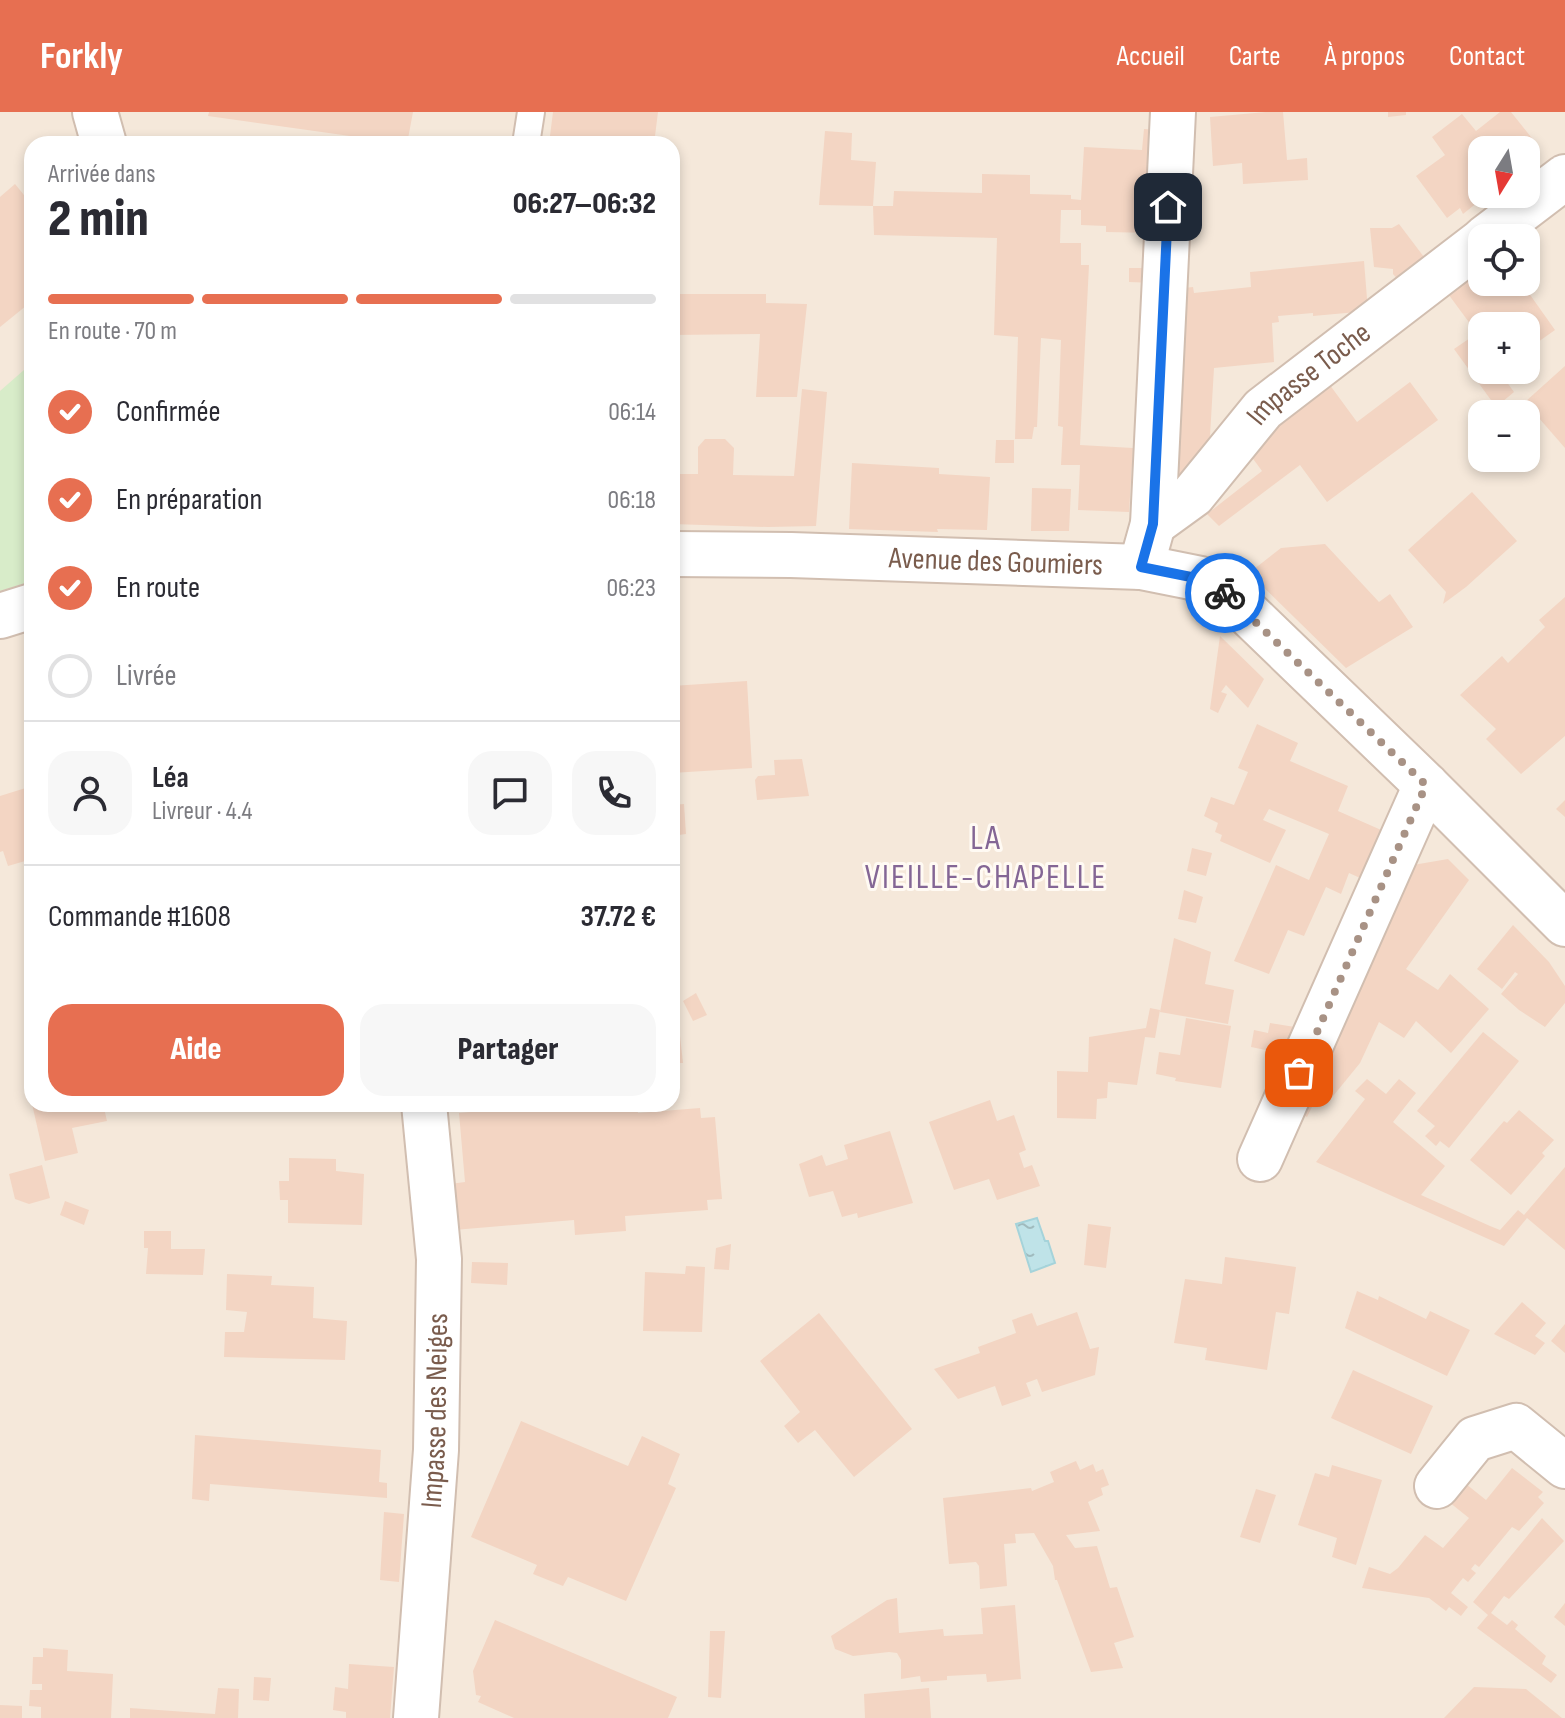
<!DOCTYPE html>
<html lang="fr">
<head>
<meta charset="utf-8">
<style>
  :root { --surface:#fff; --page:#f7f7f7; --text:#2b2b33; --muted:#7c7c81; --line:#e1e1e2; --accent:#e76f51 }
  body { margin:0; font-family:"Sofia Sans Condensed",sans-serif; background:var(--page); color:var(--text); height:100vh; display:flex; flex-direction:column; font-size:30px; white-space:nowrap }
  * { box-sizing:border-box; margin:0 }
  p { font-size:26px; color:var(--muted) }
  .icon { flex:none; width:44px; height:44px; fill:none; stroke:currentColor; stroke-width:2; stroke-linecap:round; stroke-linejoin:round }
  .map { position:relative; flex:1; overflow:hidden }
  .sheet { position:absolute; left:24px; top:24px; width:656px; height:976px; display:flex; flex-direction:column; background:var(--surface); border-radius:24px; box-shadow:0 4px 12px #0003 }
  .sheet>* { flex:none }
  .needle { width:52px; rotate:191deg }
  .fabs { position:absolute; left:1468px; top:24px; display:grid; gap:16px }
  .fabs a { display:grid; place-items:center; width:72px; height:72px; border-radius:16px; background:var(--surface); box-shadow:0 4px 12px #0003; font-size:40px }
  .pin { position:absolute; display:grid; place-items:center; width:68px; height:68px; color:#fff; margin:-34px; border-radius:16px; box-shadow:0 4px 12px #0006 }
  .courier { position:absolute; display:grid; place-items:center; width:80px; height:80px; margin:-40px; border:6px solid #1a73e8; border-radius:50%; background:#fff; color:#222; box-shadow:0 2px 10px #0007 }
  .summary em { font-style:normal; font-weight:800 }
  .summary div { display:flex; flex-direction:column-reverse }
  .summary { display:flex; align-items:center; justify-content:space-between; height:136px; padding:0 24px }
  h1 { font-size:52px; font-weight:800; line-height:60px }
  .bar { display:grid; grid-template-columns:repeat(4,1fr); gap:12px 8px; align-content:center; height:96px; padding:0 24px }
  .bar i { height:10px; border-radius:6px; background:var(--line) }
  .bar .active { background:var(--accent) }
  .bar p { grid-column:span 4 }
  .line { display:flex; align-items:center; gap:20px; padding:0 24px; border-top:2px solid var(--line) }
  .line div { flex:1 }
  .round { display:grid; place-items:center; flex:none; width:84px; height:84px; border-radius:24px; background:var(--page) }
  ol { padding:0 24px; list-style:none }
  li { display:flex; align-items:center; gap:24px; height:88px }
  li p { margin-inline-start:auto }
  li .icon { padding:8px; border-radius:50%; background:var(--accent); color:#fff; stroke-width:4 }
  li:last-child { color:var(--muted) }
  li i { width:44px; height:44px; border:4px solid var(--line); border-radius:50% }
  .action { display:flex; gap:16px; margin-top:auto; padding:16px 24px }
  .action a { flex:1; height:92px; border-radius:24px; background:var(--accent); color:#fff; font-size:32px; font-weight:800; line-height:92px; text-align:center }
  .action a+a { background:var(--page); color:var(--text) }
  header { display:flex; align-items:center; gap:48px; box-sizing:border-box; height:112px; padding:0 40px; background:var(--accent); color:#fff }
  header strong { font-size:38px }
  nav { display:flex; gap:44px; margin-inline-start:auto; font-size:28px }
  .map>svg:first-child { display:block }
  .residential { fill:#f5e8da; fill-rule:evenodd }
  .garden { fill:#d8ecc9 }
  .water { fill:url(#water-ripples); stroke:#a5d3da; stroke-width:2 }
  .building { fill:#f3d5c3 }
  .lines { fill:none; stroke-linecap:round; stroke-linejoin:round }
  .lane-casing { stroke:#d1beb0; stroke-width:30 }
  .street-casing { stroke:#d1beb0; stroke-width:48 }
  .lane { stroke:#fff; stroke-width:26 }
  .street { stroke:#fff; stroke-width:44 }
  .done { stroke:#a89285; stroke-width:8; stroke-dasharray:0 14.4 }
  .route { stroke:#1a73e8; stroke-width:10 }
  .labels { text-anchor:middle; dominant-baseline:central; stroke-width:6; stroke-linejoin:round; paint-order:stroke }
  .street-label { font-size:30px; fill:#7a5c4d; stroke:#fffaf3 }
  .quarter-label { font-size:34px; letter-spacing:2px; fill:#846695; stroke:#fffaf3 }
</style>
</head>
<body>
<header>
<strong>Forkly</strong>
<nav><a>Accueil</a><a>Carte</a><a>À propos</a><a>Contact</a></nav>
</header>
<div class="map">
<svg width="1565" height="1606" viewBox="0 0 1565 1606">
  <defs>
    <pattern id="water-ripples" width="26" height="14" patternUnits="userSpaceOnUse" patternTransform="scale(2)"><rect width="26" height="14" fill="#bfe3e8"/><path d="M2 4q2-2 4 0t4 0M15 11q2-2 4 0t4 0" fill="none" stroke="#a0bbbe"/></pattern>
  </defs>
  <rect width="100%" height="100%" fill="#fdf6ec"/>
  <!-- residential -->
  <path class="residential" d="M0,0H1565V1606H0ZM32,32H672V992H32ZM1482,38H1526V82H1482ZM1482,126H1526V170H1482ZM1482,214H1526V258H1482ZM1482,302H1526V346H1482Z"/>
  <!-- garden -->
  <polygon class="garden" points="32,251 32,469 0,479 0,279"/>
  <!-- water -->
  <polygon class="water" points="1037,1106 1045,1129 1048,1129 1055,1151 1031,1160 1016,1112"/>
  <!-- building -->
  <g class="building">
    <polygon points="209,0 413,0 407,32 208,4"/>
    <polygon points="553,0 658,0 654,32 549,32"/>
    <polygon points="1266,0 1283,0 1287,48 1307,46 1308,68 1243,72 1242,51 1213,54 1210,5"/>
    <polygon points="1388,0 1406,0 1406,3 1388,5"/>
    <polygon points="1500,0 1511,0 1539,35 1526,46 1526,38 1482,38 1482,79 1474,85 1478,90 1463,102 1460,96 1447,106 1416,64 1445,43 1432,25 1462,2 1476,19"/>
    <polygon points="1144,17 1160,18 1156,121 1106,120 1106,114 1081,113 1081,98 1061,98 1060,131 1081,131 1081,153 1089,153 1080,333 1133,336 1129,400 1078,398 1080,353 1061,353 1063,315 1058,314 1061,228 1041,226 1037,315 1034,315 1032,327 1015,327 1018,225 994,223 997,126 874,123 873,94 893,94 894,79 982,81 982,62 1030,63 1030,82 1071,83 1071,87 1081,88 1084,35 1142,38"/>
    <polygon points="825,19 852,21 851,48 876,50 873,94 819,93"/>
    <polygon points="15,72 32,93 32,189 0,215 0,85"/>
    <polygon points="1399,112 1430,153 1404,174 1393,162 1393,157 1374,155 1370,116 1392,116"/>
    <polygon points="1482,144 1482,170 1521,170 1555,218 1538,230 1520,205 1507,214 1482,214 1482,228 1443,175"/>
    <polygon points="1364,149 1368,199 1313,204 1313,201 1278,204 1279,210 1272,211 1274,250 1214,256 1209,341 1191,371 1166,369 1174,177 1193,175 1194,181 1251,175 1250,160"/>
    <polygon points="1129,156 1155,156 1154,171 1129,170"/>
    <polygon points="672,182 766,182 766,191 807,192 797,285 756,285 760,222 672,223"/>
    <polygon points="1473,224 1482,237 1482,258 1498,258 1514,280 1496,295 1454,237"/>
    <polygon points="1565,254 1565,336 1525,290"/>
    <polygon points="1324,265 1357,310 1410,270 1438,308 1327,390 1300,353 1219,414 1207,402 1262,359 1240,329"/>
    <polygon points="802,277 827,280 816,414 768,415 672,412 672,362 698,362 698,335 705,327 725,327 734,336 733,363 794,364"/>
    <polygon points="996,328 1014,328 1014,351 995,351"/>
    <polygon points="852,351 939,356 939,362 990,365 987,418 937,417 938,420 849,417"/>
    <polygon points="1032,376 1071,377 1069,419 1031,419"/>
    <polygon points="1472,380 1517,429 1466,475 1443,492 1446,480 1408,438"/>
    <polygon points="1325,432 1379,490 1390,482 1413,515 1346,556 1249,461 1281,436"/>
    <polygon points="1565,485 1565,624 1521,662 1486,627 1496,617 1460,583 1502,544 1508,551 1545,515 1539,508"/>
    <polygon points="1220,524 1264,567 1248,596 1226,573 1221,580 1227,582 1218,601 1210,597"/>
    <polygon points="747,569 752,656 672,661 672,574"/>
    <polygon points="1257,612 1298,631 1290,649 1348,674 1338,699 1388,721 1367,769 1349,761 1341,782 1326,775 1304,824 1288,818 1269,862 1234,849 1276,753 1309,768 1329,722 1269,697 1263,708 1286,718 1270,751 1220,729 1222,723 1215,720 1218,711 1204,704 1211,685 1234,693 1248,660 1238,656"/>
    <polygon points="802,647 809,684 757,688 755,668 758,664 775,663 774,648"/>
    <polygon points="32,674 32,747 8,754 3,739 0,740 0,684"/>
    <polygon points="1565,688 1565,705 1556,697"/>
    <polygon points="684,692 686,722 672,724 672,693"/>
    <polygon points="1192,736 1212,741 1206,764 1187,759"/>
    <polygon points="1448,747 1469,768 1406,857 1438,878 1450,862 1489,897 1451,941 1416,909 1404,926 1379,910 1360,951 1329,989 1317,985 1307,1005 1295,999 1413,753"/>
    <polygon points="1184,778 1203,785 1196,811 1178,807"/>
    <polygon points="1513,813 1549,850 1565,874 1565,891 1545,915 1519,898 1501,882 1518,862 1515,860 1502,877 1477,857"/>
    <polygon points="1174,826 1211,840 1205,872 1234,878 1228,912 1160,900"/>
    <polygon points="696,881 707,903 693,909 683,889"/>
    <polygon points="1150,896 1160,898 1155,926 1145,925 1137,973 1108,970 1107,986 1097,987 1096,1007 1057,1006 1057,959 1088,960 1089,925 1146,916"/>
    <polygon points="1186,906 1231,914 1221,976 1175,969 1176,966 1156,962 1159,940 1180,943"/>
    <polygon points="1270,911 1301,916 1290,943 1251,935 1254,918 1268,921"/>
    <polygon points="679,915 683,951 672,951 672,916"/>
    <polygon points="1483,920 1519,949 1449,1036 1440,1029 1436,1034 1425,1024 1435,1014 1417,999"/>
    <polygon points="32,966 32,989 31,989 26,968"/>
    <polygon points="1367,967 1386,982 1399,967 1416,981 1393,1010 1445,1054 1421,1083 1490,1114 1500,1118 1518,1098 1524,1103 1565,1055 1565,1138 1527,1106 1504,1134 1316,1050 1365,987 1355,979"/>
    <polygon points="990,988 997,1009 1014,1003 1026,1038 1019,1041 1024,1056 1032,1053 1040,1074 997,1088 989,1067 954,1078 929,1010"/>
    <polygon points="32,992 103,992 107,1009 72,1016 78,1041 45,1049"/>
    <polygon points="566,992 637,992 638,1001 700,996 701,1006 715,1005 722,1087 707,1088 708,1098 625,1104 626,1119 575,1123 574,1108 454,1118 450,1072 465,1070 459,1001"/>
    <polygon points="1519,998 1554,1028 1542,1041 1545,1044 1511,1083 1470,1048 1504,1009 1507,1011"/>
    <polygon points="890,1019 913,1091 858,1106 857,1101 842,1105 833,1079 809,1085 799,1052 822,1043 826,1054 848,1047 844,1033"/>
    <polygon points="289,1046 336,1047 336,1059 364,1062 362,1113 288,1111 288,1088 280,1088 279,1069 289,1069"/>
    <polygon points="42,1053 50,1086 29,1092 15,1087 9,1062"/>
    <polygon points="65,1089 89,1098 84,1113 60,1103"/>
    <polygon points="1088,1112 1111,1115 1106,1156 1084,1153"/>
    <polygon points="144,1119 171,1119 171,1137 205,1137 203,1163 146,1162 148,1136 144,1136"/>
    <polygon points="731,1132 729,1158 714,1157 716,1136"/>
    <polygon points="1225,1145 1296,1155 1289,1202 1276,1200 1267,1258 1205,1248 1207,1236 1174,1231 1185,1167 1222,1172"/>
    <polygon points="472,1150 508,1151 507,1173 471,1171"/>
    <polygon points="686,1154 705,1155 702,1220 643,1219 645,1160 685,1162"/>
    <polygon points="227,1162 272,1164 271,1173 314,1175 313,1206 347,1209 345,1248 224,1245 225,1220 244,1220 247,1200 226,1198"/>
    <polygon points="1357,1179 1378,1188 1379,1184 1426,1207 1430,1199 1470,1218 1447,1264 1345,1216"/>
    <polygon points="1522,1190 1546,1211 1535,1224 1545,1231 1535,1243 1494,1222"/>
    <polygon points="1077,1200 1090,1237 1099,1235 1095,1263 1042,1280 1037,1267 1026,1271 1031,1284 1002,1294 995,1274 958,1287 934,1257 980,1241 978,1235 1016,1221 1012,1208 1032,1201 1037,1214"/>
    <polygon points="819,1201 912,1317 854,1365 815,1318 798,1331 784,1314 800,1300 760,1249"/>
    <polygon points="1565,1212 1565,1241 1551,1229"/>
    <polygon points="1353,1258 1433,1294 1411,1342 1331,1306"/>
    <polygon points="521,1309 628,1354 642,1324 680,1342 668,1372 676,1376 626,1489 568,1465 563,1474 533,1462 537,1453 471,1425"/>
    <polygon points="195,1323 381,1338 379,1370 387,1371 387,1386 210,1372 209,1389 192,1387"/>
    <polygon points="1076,1349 1080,1358 1093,1352 1096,1360 1103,1357 1109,1373 1101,1376 1103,1383 1088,1390 1100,1419 1066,1423 1075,1436 1097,1434 1110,1476 1117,1475 1134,1525 1114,1531 1123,1556 1091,1560 1057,1468 1055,1468 1053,1454 1034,1421 1015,1422 1016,1431 1004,1432 1007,1474 980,1477 979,1454 976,1450 949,1452 943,1386 1031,1376 1032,1379 1054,1370 1050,1360"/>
    <polygon points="1332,1353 1382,1368 1356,1453 1332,1445 1337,1426 1298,1413 1315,1361 1329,1365"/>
    <polygon points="1512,1356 1543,1380 1538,1385 1544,1391 1519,1419 1512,1415 1479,1455 1475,1452 1471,1457 1476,1461 1468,1470 1463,1466 1451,1481 1468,1495 1461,1504 1449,1495 1446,1499 1429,1486 1362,1476 1369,1455 1390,1462 1398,1456 1425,1423 1443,1436 1469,1406 1449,1390 1466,1372 1486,1388"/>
    <polygon points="1256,1377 1276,1383 1260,1431 1240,1425"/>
    <polygon points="384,1400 404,1402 399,1470 380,1468"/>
    <polygon points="1542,1406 1564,1429 1509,1487 1504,1484 1491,1501 1507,1513 1512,1508 1518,1513 1515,1517 1546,1544 1542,1552 1557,1563 1551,1571 1477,1516 1488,1503 1473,1490"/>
    <polygon points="897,1486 899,1521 943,1517 944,1524 983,1522 981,1496 1015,1493 1021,1567 987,1570 986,1562 947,1564 947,1568 921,1570 920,1564 901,1567 901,1548 897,1541 889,1540 853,1544 835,1537 831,1524 887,1488"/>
    <polygon points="1565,1491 1565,1514 1554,1505"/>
    <polygon points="495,1508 677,1585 668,1606 514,1606 478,1590 481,1584 476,1583 473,1559"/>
    <polygon points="710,1519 725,1519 721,1586 708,1585"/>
    <polygon points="43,1536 68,1538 67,1559 113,1562 111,1606 41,1606 41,1595 29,1594 30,1578 42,1578 42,1572 32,1572 33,1545 43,1545"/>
    <polygon points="349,1552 394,1555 390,1606 346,1606 346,1600 333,1598 335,1575 348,1577"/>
    <polygon points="254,1565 271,1566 269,1589 253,1588"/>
    <polygon points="1474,1575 1526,1577 1562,1606 1444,1606"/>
    <polygon points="218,1576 239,1577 238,1606 130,1606 130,1596 215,1602"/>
    <polygon points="929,1576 931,1606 865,1606 864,1582"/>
    <polygon points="0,1593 22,1594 22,1606 0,1606"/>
  </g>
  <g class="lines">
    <defs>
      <polyline id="lane" points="526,32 531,0"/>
      <g id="street">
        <polyline points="95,0 104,32"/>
        <polyline points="1485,126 1565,65"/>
        <path id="s1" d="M1153,412L1193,383L1263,297L1482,129"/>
        <path id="s2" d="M672,442L791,443L1141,455L1201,467L1231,485L1426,673L1565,812"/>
        <polyline points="1141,455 1153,412 1173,0"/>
        <polyline points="0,504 32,494"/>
        <polyline points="1260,1047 1426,673"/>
        <polyline points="1437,1374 1475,1327 1516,1314 1565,1354"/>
        <path id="s3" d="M416,1606L436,1338L439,1147L424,992"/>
      </g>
    </defs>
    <!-- lane casing -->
    <use href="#lane" class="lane-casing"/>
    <!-- street casing -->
    <use href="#street" class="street-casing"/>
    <!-- lane -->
    <use href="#lane" class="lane"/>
    <!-- street -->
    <use href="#street" class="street"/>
  </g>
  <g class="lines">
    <!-- done -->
    <polyline class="done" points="1225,481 1426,673 1299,961"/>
    <!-- route -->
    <polyline class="route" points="1168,95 1153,412 1141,455 1201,467 1225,481"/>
  </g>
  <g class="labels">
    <!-- street labels -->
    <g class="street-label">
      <text stroke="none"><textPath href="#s1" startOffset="218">Impasse Toche</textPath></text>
      <text stroke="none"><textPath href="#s2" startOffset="324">Avenue des Goumiers</textPath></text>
      <text stroke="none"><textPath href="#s3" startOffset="308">Impasse des Neiges</textPath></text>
    </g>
    <!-- quarter labels -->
    <g class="quarter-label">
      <text x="986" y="726">LA<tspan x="986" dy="39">VIEILLE-CHAPELLE</tspan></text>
    </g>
  </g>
</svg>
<div class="fabs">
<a><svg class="needle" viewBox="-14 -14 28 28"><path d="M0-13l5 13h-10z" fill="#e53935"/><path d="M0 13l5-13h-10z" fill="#7c7c81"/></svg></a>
<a><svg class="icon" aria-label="locate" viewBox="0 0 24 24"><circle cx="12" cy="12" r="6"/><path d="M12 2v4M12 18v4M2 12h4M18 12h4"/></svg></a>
<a>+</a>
<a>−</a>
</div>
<div class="pin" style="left:1299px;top:961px;background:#ea580c"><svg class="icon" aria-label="bag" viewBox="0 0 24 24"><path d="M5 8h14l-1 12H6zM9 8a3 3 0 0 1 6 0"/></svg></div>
<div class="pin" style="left:1168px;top:95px;background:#1f2937"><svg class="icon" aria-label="home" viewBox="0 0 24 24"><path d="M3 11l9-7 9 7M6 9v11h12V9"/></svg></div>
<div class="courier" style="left:1225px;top:481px"><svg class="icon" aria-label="bike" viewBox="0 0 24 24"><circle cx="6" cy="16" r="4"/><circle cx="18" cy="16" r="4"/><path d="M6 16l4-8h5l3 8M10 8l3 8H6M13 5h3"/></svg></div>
<section class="sheet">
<div class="summary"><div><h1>2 min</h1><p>Arrivée dans</p></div><em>06:27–06:32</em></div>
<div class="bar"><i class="active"></i><i class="active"></i><i class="active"></i><i></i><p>En route · 70 m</p></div>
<ol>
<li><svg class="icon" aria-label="check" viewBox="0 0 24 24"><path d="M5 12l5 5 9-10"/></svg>Confirmée<p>06:14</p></li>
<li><svg class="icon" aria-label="check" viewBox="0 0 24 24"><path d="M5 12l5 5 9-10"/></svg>En préparation<p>06:18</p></li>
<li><svg class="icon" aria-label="check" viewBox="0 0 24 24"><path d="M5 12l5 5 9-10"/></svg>En route<p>06:23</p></li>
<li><i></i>Livrée</li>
</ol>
<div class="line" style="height:144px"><a class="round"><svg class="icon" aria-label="person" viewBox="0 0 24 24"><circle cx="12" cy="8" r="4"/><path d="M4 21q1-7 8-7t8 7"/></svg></a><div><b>Léa</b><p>Livreur · 4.4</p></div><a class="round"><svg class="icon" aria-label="chat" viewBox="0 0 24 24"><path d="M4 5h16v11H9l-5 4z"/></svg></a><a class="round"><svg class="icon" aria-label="phone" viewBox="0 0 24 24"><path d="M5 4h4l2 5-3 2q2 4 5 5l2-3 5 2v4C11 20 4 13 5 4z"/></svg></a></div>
<div class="line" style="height:104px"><div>Commande #1608</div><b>37.72 €</b></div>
<div class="action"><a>Aide</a><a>Partager</a></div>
</section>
</div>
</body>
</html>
